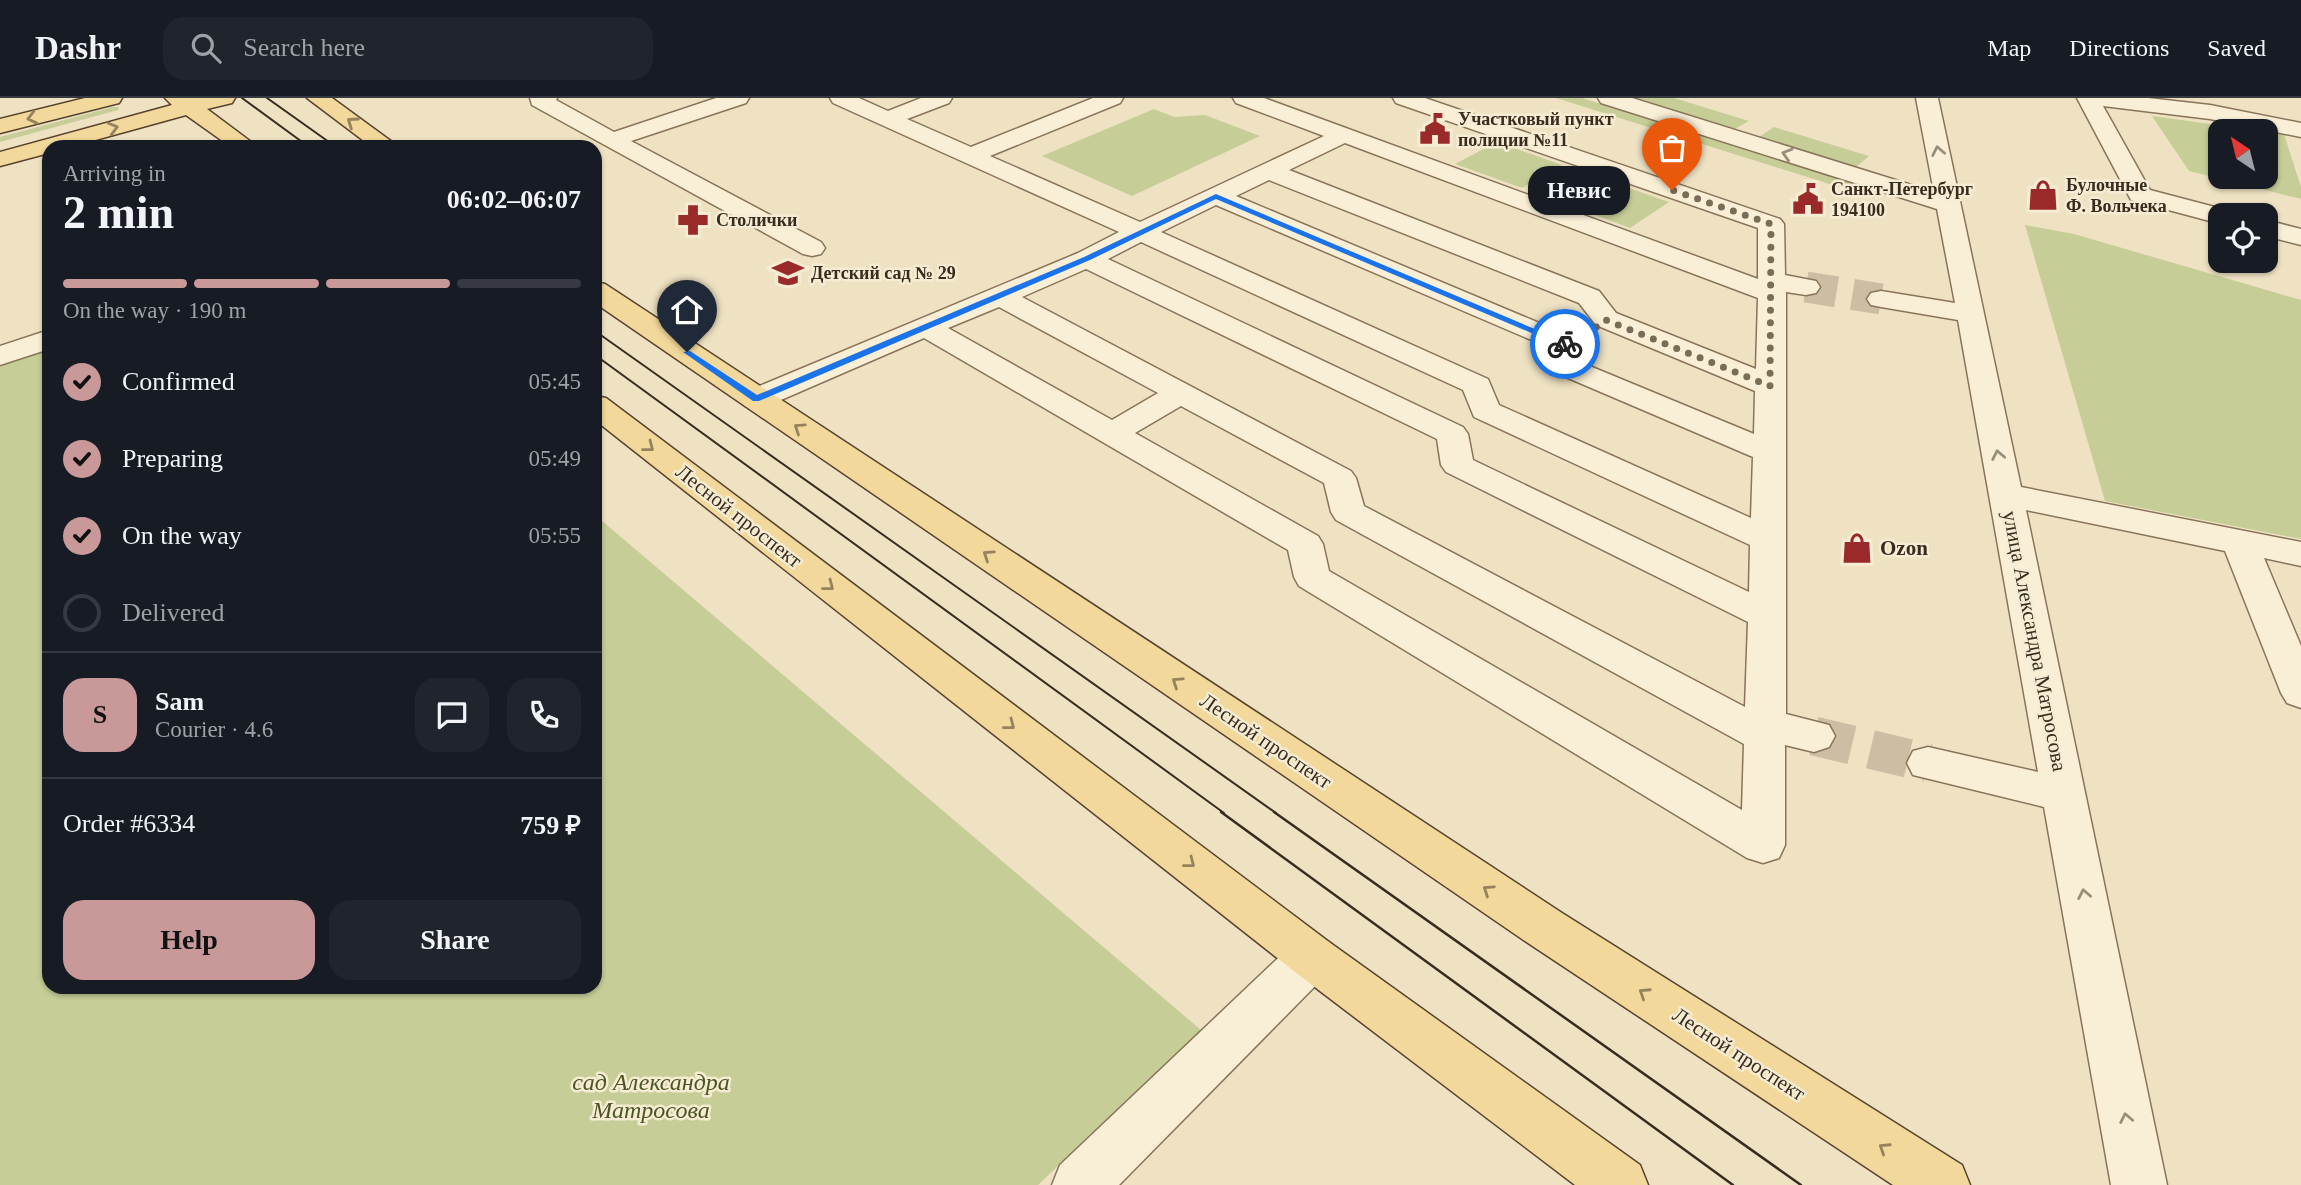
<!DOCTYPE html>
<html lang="en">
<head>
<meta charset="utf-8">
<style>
  :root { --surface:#171b24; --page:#20242c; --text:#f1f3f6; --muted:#9ea1a6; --line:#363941; --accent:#c9999a }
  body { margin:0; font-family:Georgia,serif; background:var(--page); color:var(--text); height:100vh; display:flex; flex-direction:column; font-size:26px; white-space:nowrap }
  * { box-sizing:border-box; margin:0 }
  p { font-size:23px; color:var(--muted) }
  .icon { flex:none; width:38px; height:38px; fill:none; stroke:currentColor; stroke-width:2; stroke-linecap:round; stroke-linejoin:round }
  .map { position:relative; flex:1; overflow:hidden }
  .drawer { position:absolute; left:42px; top:42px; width:560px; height:854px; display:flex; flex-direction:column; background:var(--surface); border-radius:21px; box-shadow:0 2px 5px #0004 }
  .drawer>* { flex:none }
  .needle { width:46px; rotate:325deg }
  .controls { position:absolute; left:2208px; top:21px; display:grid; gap:14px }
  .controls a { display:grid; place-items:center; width:70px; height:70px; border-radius:14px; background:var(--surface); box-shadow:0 2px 5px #0004; font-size:35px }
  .pin { position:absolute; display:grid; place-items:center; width:60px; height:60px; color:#fff; margin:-72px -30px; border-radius:50% 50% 50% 0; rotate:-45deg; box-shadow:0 0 7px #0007 }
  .pin .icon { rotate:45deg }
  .courier { position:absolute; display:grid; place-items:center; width:70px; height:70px; margin:-35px; border:5px solid #1a73e8; border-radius:50%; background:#fff; color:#222; box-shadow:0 2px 9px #0007 }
  .bubble { position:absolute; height:49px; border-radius:21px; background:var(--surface); box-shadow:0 2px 5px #0004; font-size:23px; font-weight:700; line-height:49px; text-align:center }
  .head em { font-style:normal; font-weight:700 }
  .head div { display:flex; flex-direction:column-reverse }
  .head { display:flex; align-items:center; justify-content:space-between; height:119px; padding:0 21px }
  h1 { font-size:46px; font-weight:700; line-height:52px }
  .bar { display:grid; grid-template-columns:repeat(4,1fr); gap:10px 7px; align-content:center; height:84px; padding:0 21px }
  .bar i { height:9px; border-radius:5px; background:var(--line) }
  .bar .active { background:var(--accent) }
  .bar p { grid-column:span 4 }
  .line { display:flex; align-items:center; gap:18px; padding:0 21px; border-top:2px solid var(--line) }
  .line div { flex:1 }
  .round { display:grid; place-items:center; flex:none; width:74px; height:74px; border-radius:21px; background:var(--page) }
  ol { padding:0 21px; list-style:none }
  li { display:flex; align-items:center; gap:21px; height:77px }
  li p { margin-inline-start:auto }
  li .icon { padding:7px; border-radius:50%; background:var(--accent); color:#111; stroke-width:4 }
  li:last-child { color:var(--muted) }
  li i { width:38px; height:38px; border:4px solid var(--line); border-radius:50% }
  .primary-button { display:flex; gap:14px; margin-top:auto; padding:14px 21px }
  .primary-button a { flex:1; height:80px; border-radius:21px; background:var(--accent); color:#111; font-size:28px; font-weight:700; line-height:80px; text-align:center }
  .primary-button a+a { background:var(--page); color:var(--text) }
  header { display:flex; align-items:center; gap:42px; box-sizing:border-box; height:98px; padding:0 35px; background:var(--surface); border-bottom:2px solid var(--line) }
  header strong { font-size:33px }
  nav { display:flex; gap:38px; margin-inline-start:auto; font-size:24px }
  .search { width:490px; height:63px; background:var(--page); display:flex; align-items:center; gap:18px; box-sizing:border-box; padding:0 24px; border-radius:21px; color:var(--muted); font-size:26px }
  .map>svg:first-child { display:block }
  .green { fill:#c6cd97 }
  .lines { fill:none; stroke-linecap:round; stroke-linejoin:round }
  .minor-tunnel-far1 { stroke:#cbbea2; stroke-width:31; stroke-dasharray:31 16; stroke-linecap:butt }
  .minor-tunnel { stroke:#cbbea2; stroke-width:39; stroke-dasharray:39 19; stroke-linecap:butt }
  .minor-casing { stroke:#89745a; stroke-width:3 }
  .major-casing { stroke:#57422e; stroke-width:3 }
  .minor { fill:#f9efd7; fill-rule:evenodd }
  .major { fill:#f2d89b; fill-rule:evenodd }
  .tram-far1 { stroke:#392c1e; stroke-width:2 }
  .tram { stroke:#392c1e; stroke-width:2.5 }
  .oneway { stroke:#96825c }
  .oneway2 { stroke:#998e7a }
  .route { fill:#1a73e8 }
  .done { stroke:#796c58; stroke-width:7; stroke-dasharray:0 12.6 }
  .labels { text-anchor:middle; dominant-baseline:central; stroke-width:5; stroke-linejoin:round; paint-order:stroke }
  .far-poi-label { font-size:18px; font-weight:bold; fill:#392c1e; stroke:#f6ecd3; text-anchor:start }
  .street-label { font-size:21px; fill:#392c1e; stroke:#f6ecd3 }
  .poi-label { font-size:21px; font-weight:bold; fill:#392c1e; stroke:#f6ecd3; text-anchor:start }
  .near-park-label { font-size:24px; font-style:italic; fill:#495624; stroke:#f6ecd3 }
</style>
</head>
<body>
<header>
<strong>Dashr</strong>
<div class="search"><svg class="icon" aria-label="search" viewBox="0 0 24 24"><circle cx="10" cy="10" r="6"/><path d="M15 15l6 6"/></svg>Search here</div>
<nav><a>Map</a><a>Directions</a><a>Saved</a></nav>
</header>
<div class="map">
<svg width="2301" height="1087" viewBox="0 0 2301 1087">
  <rect width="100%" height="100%" fill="#efe2c3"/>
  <!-- green -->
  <g class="green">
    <polygon points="1556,0 1582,0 1881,94 1874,100"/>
    <polygon points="1632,0 1674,0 1749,23 1735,31"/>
    <polygon points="113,9 119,9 118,12 0,44 0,39"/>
    <polygon points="1154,11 1174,19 1205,17 1260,38 1132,98 1042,58"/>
    <polygon points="2152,18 2261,33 2221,33 2221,79 2266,79 2266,34 2284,36 2301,89 2301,101 2189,73"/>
    <polygon points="1774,29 1869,58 1856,69 1759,39"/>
    <polygon points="1497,44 1562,67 1522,90 1455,66"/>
    <polygon points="1569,69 1669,104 1630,130 1529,93"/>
    <polygon points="2025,127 2074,136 2301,202 2301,441 2105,403"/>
    <polygon points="49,250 49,889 595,889 595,417 1201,932 1038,1087 0,1087 0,268"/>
  </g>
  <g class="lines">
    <!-- minor-tunnel-far1 -->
    <polyline class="minor-tunnel-far1" points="1806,189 1881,201"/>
    <!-- minor-tunnel -->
    <polyline class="minor-tunnel" points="1814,638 1928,665"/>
    <defs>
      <g id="minor">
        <polygon points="530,0 557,0 556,2 614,34 716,0 749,0 746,5 631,43 821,144 825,150 821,156 812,158 803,156 532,7"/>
        <path d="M830,0H859L888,13L921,0H952L949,5L907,21L971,49L1093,0H1123L1120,5L990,58L1140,124L1324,38L1236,5L1233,0H1264L1758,181V130L1396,5L1393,0H1425L1780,121L1784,126L1785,177L1816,183L1820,189L1816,195L1806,197L1786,194V616L1829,627L1835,638L1829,649L1814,654L1785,647V747L1779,760L1763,765L1747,760L1299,488L1294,479L1288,452L924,240L767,308L756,310L745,308L740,301L745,294L1078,155L1119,134L833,5ZM1345,45L1758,200L1756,271L1616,215L1599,193L1289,72ZM1269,82L1579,205L1596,227L1755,293L1754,336L1592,269L1580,242L1236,98ZM1216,107L1557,253L1568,280L1753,359L1751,420L1499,307L1488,281L1161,134ZM1141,144L1463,292L1474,319L1750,447L1749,494L1473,362L1468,336L1463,329L1108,161ZM1086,171L1437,341L1441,367L1446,374L1748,524L1745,609L1364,408L1356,380L1351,373L1022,199ZM999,209L1158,295L1112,322L948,230ZM1181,308L1324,385L1331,414L1336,422L1744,646L1742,712L1329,473L1323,446L1318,438L1135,335Z"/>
        <polygon points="1598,0 1632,0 1934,94 1916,0 1938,0 2021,389 2301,444 2301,468 2264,460 2301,548 2301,610 2287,605 2281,595 2225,453 2026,412 2167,1087 2111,1087 2044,709 1913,677 1907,665 1913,653 1928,649 2038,674 1958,222 1881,209 1871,207 1867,201 1871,195 1881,193 1955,205 1937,111 1601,5"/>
        <polygon points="2077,0 2148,0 2210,7 2301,25 2301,39 2210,21 2103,8 2150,92 2230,113 2233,117 2221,117 2221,126 2131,102"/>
        <polygon points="2266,122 2301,131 2301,147 2266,138"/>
        <polygon points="49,232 49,251 0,267 0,248"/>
        <polygon points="1312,838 1329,844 1336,859 1329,874 1119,1087 1052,1087 1060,1067 1295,844"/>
      </g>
      <g id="major">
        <polygon points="85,0 122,0 119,5 0,35 0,21"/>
        <polygon points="165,0 235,0 232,5 207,11 258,49 231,49 186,17 70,49 49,49 49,55 0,68 0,54 172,7"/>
        <polygon points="307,0 332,0 399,49 372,49"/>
        <polygon points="595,184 605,186 1562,815 1962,1067 1970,1087 1893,1087 1528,845 595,205"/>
        <polygon points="595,298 606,300 1329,844 1640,1067 1648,1087 1575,1087 1295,874 595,322"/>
      </g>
    </defs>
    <!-- minor casing -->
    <use href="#minor" class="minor-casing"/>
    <!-- major casing -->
    <use href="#major" class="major-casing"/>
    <!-- minor -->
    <use href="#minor" class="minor"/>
    <!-- major -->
    <use href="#major" class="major"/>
    <!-- tram-far1 -->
    <g class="tram-far1">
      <polyline points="242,0 309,49"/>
      <polyline points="267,0 336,49"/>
      <polyline points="595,233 1276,715"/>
      <polyline points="595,257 1224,715"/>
    </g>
    <!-- tram -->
    <g class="tram">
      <polyline points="1221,714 1733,1087"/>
      <polyline points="1274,714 1801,1087"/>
    </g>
  </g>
  <!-- one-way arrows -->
  <defs><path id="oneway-chevron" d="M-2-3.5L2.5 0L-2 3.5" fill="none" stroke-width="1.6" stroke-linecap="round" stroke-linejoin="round" transform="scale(1.75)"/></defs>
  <g class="oneway">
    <use href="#oneway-chevron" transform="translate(32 20) rotate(166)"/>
    <use href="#oneway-chevron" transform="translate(352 24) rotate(-145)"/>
    <use href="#oneway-chevron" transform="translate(113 30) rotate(-15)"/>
    <use href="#oneway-chevron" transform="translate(799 330) rotate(-146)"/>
    <use href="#oneway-chevron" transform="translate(649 349) rotate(38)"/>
    <use href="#oneway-chevron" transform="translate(988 457) rotate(-146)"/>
    <use href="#oneway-chevron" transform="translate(829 488) rotate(38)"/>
    <use href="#oneway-chevron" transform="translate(1177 584) rotate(-146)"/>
    <use href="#oneway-chevron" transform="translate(1010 627) rotate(38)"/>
    <use href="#oneway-chevron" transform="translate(1190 765) rotate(38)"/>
    <use href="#oneway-chevron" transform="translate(1488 792) rotate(-146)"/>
    <use href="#oneway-chevron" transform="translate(1644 895) rotate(-147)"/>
    <use href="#oneway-chevron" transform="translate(1884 1050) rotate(-147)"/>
  </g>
  <g class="oneway2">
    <use href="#oneway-chevron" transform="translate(1938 53) rotate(-101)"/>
    <use href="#oneway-chevron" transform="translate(1787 56) rotate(-163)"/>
    <use href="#oneway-chevron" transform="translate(1998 357) rotate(-101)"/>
    <use href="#oneway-chevron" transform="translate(2084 796) rotate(-101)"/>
    <use href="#oneway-chevron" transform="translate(2126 1020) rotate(-101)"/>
  </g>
  <!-- route -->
  <polygon class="route" points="1216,96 1570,246 1562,248 1216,101 1090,162 759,303 753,303 683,254 690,253 757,297 1084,159"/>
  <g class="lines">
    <!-- done -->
    <polyline class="done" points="1565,246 1570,248 1606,222 1770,288 1771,126 1672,92"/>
  </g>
  <!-- icons -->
  <defs>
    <symbol id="civic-bare" viewBox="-9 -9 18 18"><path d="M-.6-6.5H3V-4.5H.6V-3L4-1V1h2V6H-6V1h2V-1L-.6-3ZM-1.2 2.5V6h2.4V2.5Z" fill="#992a29" stroke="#f6ecd3" stroke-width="2.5" paint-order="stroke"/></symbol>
    <symbol id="shop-bare" viewBox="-9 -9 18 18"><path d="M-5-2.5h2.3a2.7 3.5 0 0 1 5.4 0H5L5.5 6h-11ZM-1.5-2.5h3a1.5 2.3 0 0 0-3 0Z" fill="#992a29" stroke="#f6ecd3" stroke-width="2.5" paint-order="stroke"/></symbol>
    <symbol id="pharmacy-bare" viewBox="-9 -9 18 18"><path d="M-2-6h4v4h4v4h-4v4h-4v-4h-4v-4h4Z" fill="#992a29" stroke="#f6ecd3" stroke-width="2.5" paint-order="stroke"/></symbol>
    <symbol id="school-bare" viewBox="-9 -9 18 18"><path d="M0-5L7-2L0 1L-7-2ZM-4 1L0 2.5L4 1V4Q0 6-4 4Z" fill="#992a29" stroke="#f6ecd3" stroke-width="2.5" paint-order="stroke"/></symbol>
  </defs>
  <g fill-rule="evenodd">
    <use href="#civic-bare" x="1413" y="9" width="44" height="44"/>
    <use href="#shop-bare" x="2021" y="75" width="44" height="44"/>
    <use href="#civic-bare" x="1786" y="79" width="44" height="44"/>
    <use href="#pharmacy-bare" x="671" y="100" width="44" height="44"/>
    <use href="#school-bare" x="766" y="153" width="44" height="44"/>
    <use href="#shop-bare" x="1835" y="428" width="44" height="44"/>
  </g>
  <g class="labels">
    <!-- far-poi labels -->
    <g class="far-poi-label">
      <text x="1458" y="21">Участковый пункт<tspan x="1458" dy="21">полиции №11</tspan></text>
      <text x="2066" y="87">Булочные<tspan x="2066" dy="21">Ф. Вольчека</tspan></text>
      <text x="1831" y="91">Санкт-Петербург<tspan x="1831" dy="21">194100</tspan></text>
      <text x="716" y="122">Столички</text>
      <text x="811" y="175">Детский сад № 29</text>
    </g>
    <!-- street labels -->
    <g class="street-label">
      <text transform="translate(739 418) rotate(38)">Лесной проспект</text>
      <text transform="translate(2035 543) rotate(79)">улица Александра Матросова</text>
      <text transform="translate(1266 643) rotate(34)">Лесной проспект</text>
      <text transform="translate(1739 956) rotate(33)">Лесной проспект</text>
    </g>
    <!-- poi labels -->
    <g class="poi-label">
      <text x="1880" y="450">Ozon</text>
    </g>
    <!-- near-park labels -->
    <g class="near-park-label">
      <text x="651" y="984">cад Александра<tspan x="651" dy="28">Матросова</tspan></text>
    </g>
  </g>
</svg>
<div class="controls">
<a><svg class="needle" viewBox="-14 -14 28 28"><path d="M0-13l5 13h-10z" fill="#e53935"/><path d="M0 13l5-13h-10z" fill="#9ea1a6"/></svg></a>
<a><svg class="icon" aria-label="locate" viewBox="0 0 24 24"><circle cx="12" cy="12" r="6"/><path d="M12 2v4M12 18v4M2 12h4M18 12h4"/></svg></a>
</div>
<div class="pin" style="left:1672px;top:92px;background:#ea580c"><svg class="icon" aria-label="bag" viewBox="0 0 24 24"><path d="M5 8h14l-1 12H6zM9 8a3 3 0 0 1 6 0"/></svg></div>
<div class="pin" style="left:687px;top:254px;background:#1f2937"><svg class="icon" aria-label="home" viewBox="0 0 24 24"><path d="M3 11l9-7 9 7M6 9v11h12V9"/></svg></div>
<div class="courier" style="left:1565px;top:246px"><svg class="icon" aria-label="bike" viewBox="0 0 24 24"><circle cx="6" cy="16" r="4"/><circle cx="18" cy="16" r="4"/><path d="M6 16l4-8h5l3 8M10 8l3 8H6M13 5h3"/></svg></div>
<div class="bubble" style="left:1528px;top:68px;width:102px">Невис</div>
<section class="drawer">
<div class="head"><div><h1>2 min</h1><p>Arriving in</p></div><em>06:02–06:07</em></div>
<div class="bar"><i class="active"></i><i class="active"></i><i class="active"></i><i></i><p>On the way · 190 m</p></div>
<ol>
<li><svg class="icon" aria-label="check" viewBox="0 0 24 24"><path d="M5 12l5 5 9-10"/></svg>Confirmed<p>05:45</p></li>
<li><svg class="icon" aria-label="check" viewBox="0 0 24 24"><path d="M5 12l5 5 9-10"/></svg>Preparing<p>05:49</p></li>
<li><svg class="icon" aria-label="check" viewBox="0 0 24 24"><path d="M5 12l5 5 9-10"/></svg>On the way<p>05:55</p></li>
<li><i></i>Delivered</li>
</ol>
<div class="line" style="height:126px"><b class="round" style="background:var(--accent);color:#111">S</b><div><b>Sam</b><p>Courier · 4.6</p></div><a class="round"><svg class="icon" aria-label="chat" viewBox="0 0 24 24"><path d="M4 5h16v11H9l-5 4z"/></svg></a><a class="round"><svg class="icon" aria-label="phone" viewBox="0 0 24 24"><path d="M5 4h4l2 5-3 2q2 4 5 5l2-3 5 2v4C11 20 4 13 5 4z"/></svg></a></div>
<div class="line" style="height:91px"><div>Order #6334</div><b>759 ₽</b></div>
<div class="primary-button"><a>Help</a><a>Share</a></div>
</section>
</div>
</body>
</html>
